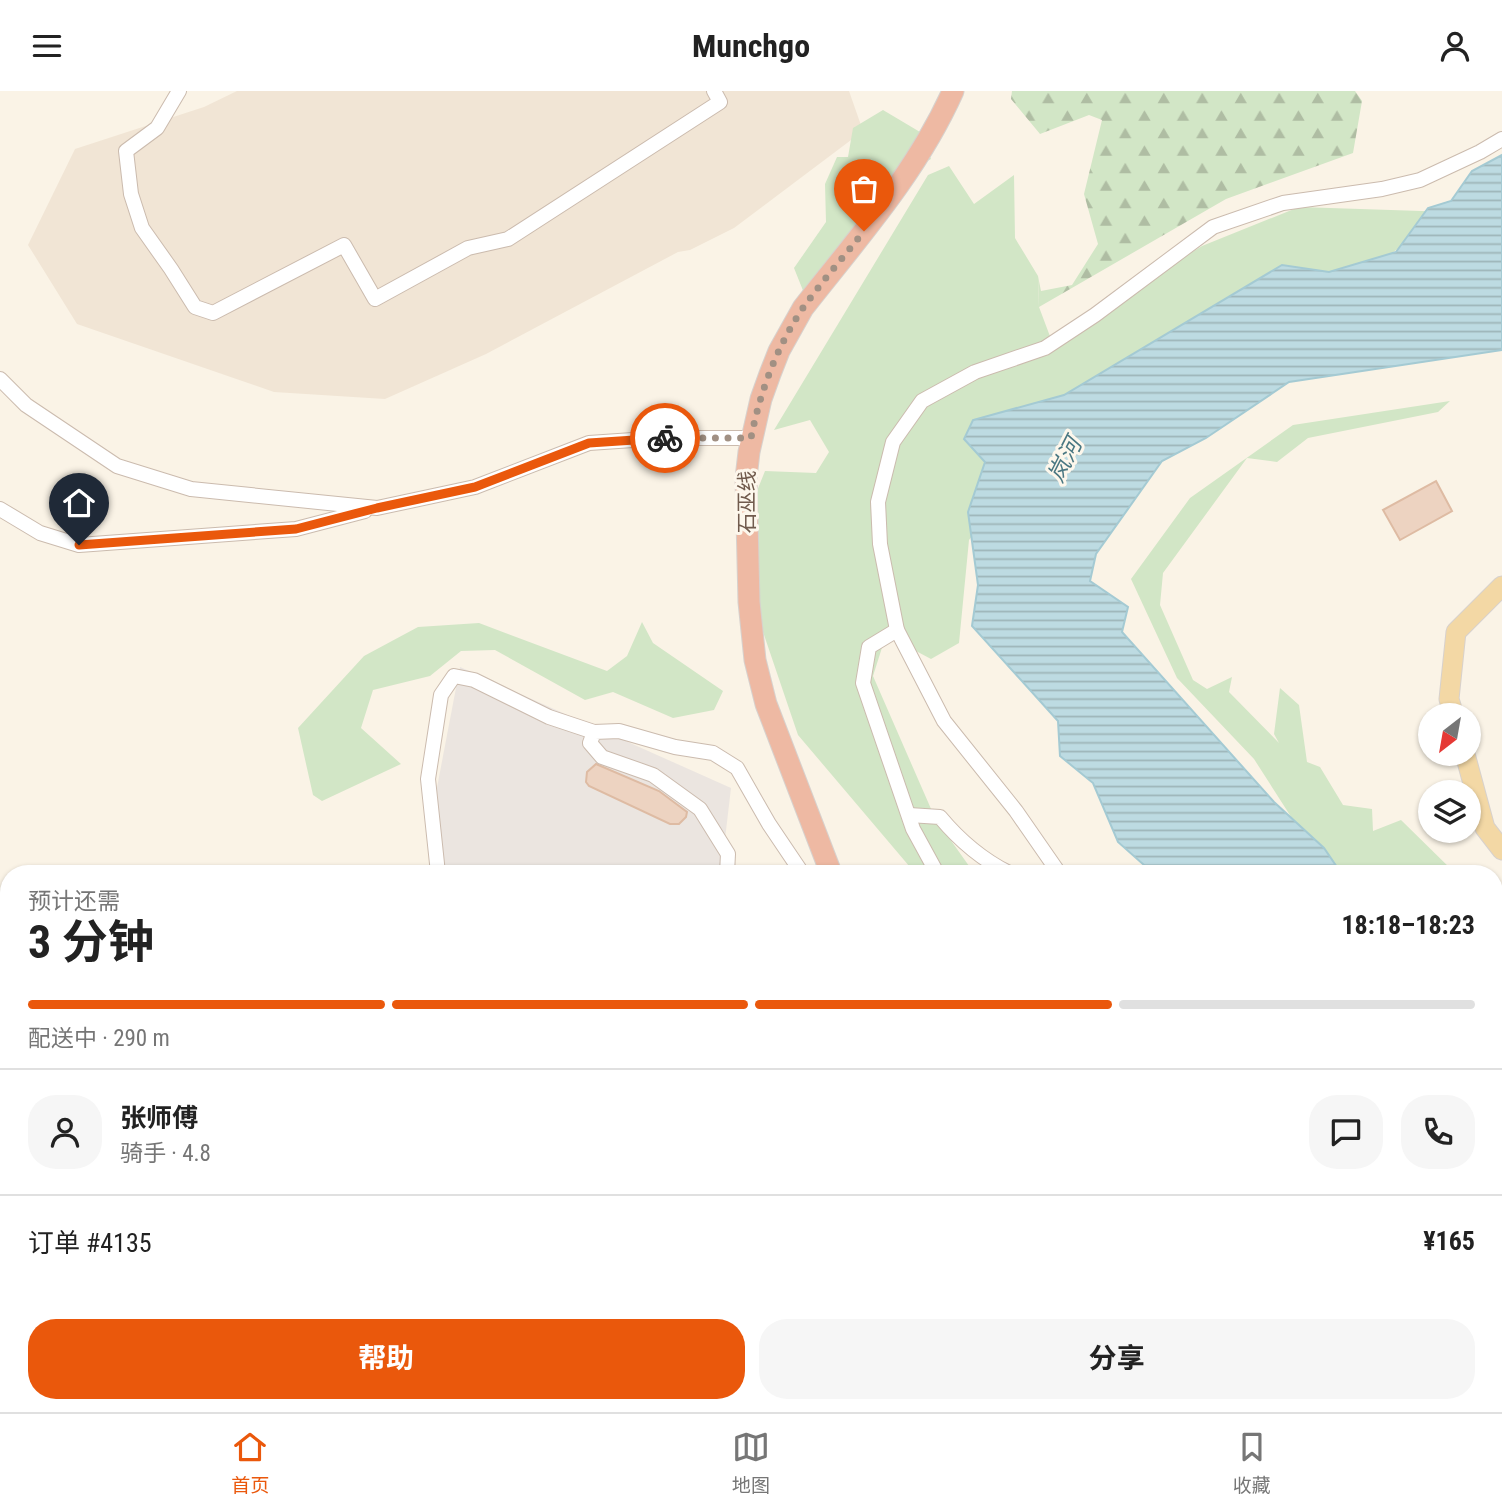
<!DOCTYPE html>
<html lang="zh">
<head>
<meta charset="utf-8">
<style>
  :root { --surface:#fff; --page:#f6f6f6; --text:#222; --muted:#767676; --line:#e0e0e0; --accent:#ea580c }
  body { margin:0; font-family:"Roboto Condensed","Noto Sans SC",sans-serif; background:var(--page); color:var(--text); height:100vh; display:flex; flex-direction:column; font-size:26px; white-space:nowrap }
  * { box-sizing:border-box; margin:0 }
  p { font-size:23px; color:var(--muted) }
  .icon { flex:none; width:38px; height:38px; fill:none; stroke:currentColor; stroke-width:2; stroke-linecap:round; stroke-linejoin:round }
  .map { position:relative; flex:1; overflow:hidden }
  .sheet { position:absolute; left:0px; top:774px; width:1503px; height:548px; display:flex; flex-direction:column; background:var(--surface); border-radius:28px 28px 0 0; box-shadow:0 2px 5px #0004 }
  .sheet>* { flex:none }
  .needle { width:46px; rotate:211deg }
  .fabs { position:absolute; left:1418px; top:612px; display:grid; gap:14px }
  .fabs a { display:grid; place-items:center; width:63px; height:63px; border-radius:50%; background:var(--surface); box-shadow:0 2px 5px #0004; font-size:35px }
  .pin { position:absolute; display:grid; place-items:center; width:60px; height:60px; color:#fff; margin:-72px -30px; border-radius:50% 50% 50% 0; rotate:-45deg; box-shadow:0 0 7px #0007 }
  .pin .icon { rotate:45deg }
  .courier { position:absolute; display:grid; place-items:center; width:70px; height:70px; margin:-35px; border:5px solid #ea580c; border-radius:50%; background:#fff; color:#222; box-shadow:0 2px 9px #0007 }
  .headline em { font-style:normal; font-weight:700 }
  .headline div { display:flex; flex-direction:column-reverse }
  .headline { display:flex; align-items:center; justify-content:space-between; height:119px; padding:0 28px }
  h1 { font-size:46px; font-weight:700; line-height:52px }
  .bar { display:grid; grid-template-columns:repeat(4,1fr); gap:10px 7px; align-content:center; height:84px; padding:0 28px }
  .bar i { height:9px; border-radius:5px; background:var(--line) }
  .bar .current { background:var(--accent) }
  .bar p { grid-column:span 4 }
  .line { display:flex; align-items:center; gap:18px; padding:0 28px; border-top:2px solid var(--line) }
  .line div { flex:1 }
  .round { display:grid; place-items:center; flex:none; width:74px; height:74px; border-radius:28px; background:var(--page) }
  .primary-button { display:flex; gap:14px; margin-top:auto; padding:14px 28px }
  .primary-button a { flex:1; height:80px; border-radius:28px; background:var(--accent); color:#fff; font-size:28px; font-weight:700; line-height:80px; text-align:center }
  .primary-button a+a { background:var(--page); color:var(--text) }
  header { display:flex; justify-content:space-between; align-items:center; height:91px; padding:0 28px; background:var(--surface); font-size:32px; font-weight:700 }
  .tab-bar { display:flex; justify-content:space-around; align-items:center; height:98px; border-top:2px solid var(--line); background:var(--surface); font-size:19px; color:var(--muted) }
  .tab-bar a { display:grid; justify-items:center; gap:4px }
  .tab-bar .current { color:var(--accent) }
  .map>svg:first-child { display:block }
  .residential { fill:#f1e5d5 }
  .industrial { fill:#ebe5e0 }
  .grass { fill:#d2e6c6 }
  .forest { fill:url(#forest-firs) }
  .water { fill:url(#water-rules); stroke:#a4cad3; stroke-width:2 }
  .building { fill:#edd3c1; stroke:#debba3; stroke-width:2 }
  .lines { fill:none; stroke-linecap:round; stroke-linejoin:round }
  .minor-casing { stroke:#cbbbae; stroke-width:16 }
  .major-casing { stroke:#d7d1cd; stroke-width:21 }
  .highway-casing { stroke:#d7d1cd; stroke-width:23 }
  .minor { stroke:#fff; stroke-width:14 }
  .major { stroke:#f3d8a5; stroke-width:19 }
  .highway { stroke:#eeb9a3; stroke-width:21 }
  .done { stroke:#a19083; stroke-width:7; stroke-dasharray:0 12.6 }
  .route { stroke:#ea580c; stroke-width:9 }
  .labels { text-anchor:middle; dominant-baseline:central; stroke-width:6; stroke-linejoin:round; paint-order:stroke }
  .street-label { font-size:21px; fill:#715b4d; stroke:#fdf7ec }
  .water-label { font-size:23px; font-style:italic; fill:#497782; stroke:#fdf7ec }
</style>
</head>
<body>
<header><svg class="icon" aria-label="menu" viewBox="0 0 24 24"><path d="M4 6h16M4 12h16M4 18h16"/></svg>Munchgo<svg class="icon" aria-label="person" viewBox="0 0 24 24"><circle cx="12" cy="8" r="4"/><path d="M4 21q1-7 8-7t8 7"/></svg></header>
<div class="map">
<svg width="1502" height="1321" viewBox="0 0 1502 1321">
  <defs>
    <pattern id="forest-firs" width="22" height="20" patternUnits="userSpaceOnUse" patternTransform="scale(1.75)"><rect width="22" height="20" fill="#d2e6c6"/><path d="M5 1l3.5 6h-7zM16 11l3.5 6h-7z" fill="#afbda3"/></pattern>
    <pattern id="water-rules" width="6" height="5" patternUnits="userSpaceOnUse" patternTransform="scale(1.75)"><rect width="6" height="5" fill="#bddbe2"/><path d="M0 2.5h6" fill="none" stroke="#9eb5b9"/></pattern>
  </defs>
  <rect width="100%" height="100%" fill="#faf3e6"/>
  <!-- residential -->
  <polygon class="residential" points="237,0 849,0 863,40 734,137 690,159 678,161 486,263 385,308 274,301 77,233 28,154 75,58 204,16"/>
  <!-- industrial -->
  <g class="industrial">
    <polygon points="460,576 731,697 721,782 439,782 431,728"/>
    <polygon points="575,1312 577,1321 409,1321 404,1313"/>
  </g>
  <!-- grass -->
  <g class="grass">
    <polygon points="883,19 920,41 931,68 895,87 806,207 794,177 826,131 825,93 837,66 848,66 853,37"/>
    <polygon points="949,75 974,113 1014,84 1015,147 1038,185 1039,216 1051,248 1202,155 1299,116 1452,121 1349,191 1046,348 969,449 959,552 931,568 886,544 873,585 935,727 974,782 915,782 798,644 762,538 747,425 765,380 816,382 829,361 810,329 774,339 928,84"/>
    <polygon points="1450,310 1438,321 1308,347 1277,371 1247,367 1163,482 1160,514 1193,589 1207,598 1232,586 1229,601 1279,652 1274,643 1280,597 1299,614 1307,671 1320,676 1343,714 1372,718 1373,740 1401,729 1455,782 1327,782 1254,668 1177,587 1131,488 1190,407 1293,334"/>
    <polygon points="642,531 653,552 723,600 714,619 673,627 613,601 585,609 495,559 461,560 430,585 373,599 361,637 401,673 322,710 313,704 298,637 364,565 418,536 479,532 607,580 627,565"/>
    <polygon points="1494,886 1502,895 1502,1047 1495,1063"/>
  </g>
  <!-- forest -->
  <g class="forest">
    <polygon points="1012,0 1355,0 1362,10 1353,62 1226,108 1039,216 1038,185 1041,200 1072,194 1098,153 1084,103 1102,29 1089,24 1040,43 1011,8"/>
    <polygon points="659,1313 764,1313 767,1321 666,1321"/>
  </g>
  <!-- water -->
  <g class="water">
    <polygon points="1502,64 1502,259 1289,291 1206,347 1162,370 1096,463 1090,490 1128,516 1122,541 1274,711 1324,757 1341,782 1153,782 1118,751 1093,692 1060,665 1058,630 972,535 978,494 968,421 985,371 964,348 973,329 1064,304 1282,174 1329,181 1396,161 1428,117 1451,110 1472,80"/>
    <polygon points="1089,1312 1228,1313 1228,1321 1083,1321"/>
  </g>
  <!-- building -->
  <g class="building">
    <polygon points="1436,390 1452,420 1400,449 1383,419"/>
    <polygon points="596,673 659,700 687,721 686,726 679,733 670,733 589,695 586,691 587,681"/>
  </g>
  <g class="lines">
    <defs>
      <g id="minor">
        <polyline points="179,0 157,37 126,60 131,103 142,137 171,178 195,216 213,222 344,154 375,208 468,157 508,148 720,11 714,0"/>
        <polyline points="0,288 26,314 117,375 191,398 377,417 475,396 589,352 662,347 751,347"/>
        <polyline points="0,418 40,442 79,454 296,438 365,420"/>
        <polyline points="897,539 869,556 863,592 913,738 937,782"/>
        <path d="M909,724L940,726C960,750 981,768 1009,782"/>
        <polyline points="438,782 428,688 441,604 454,585 474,589 549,626 594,641"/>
        <polyline points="727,782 728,763 700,718 653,684 602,666 590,652 594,641 619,640 675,656 713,662 737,677 769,733 802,782"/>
        <polyline points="1059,782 1016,720 944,630 897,539 880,453 878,411 893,351 922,310 975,281 1045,257 1095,224 1213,136 1283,112 1382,98 1420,89 1480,61 1502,48"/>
        <polyline points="0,908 9,907"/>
        <polyline points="0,1046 9,1043"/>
        <polyline points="490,1321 502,1312"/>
        <polyline points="811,1321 813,1312"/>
      </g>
      <g id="major">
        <polyline points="1454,625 1449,608 1456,541 1502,495"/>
        <polyline points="1465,663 1485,737 1502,759"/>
        <polyline points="1494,1162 1502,1148"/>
        <polyline points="1430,1312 1432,1321"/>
      </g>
      <g id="highway">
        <path d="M831,782L766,613L755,569L749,511L746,387L749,361L761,308L770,283L779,260L803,217C857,148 917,81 953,0"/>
        <polyline points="1318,1312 1330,1321"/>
      </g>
    </defs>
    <!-- minor casing -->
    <use href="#minor" class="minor-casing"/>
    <!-- major casing -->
    <use href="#major" class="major-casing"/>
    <!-- highway casing -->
    <use href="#highway" class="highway-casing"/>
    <!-- minor -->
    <use href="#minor" class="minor"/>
    <!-- major -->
    <use href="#major" class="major"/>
    <!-- highway -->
    <use href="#highway" class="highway"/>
  </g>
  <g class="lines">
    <!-- done -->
    <path class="done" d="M665,347H751C760,301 777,255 803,217C822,190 844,166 864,140"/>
    <!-- route -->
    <polyline class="route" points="79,454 296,438 377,417 475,396 589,352 665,347"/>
  </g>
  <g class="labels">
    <!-- street labels -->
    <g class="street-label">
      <text transform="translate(747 411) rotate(-90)">石巫线</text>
    </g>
    <!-- water labels -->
    <g class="water-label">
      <text transform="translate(1065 369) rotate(-63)">岚河</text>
    </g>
  </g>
</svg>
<div class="fabs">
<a><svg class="needle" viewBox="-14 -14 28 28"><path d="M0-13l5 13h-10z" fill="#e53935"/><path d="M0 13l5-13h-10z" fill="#767676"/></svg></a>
<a><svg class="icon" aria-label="layers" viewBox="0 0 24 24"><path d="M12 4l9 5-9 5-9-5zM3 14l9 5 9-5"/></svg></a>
</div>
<div class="pin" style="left:864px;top:140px;background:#ea580c"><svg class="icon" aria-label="bag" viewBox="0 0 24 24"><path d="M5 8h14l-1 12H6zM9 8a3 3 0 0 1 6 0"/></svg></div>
<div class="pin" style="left:79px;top:454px;background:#1f2937"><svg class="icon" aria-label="home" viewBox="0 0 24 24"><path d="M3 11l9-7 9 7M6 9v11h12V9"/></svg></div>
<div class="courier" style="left:665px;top:347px"><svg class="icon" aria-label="bike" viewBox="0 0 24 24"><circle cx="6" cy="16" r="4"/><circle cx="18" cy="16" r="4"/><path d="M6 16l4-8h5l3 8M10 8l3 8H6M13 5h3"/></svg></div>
<section class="sheet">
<div class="headline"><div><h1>3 分钟</h1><p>预计还需</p></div><em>18:18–18:23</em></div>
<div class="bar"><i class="current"></i><i class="current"></i><i class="current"></i><i></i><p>配送中 · 290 m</p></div>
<div class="line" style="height:126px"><a class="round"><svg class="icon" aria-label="person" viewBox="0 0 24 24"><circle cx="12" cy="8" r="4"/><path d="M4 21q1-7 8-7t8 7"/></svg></a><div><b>张师傅</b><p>骑手 · 4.8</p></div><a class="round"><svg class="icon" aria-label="chat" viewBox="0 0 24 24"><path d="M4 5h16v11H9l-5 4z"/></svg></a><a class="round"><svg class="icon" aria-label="phone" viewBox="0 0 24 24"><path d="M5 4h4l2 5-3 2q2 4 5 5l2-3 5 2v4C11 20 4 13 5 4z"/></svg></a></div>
<div class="line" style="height:91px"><div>订单 #4135</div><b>¥165</b></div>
<div class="primary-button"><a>帮助</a><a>分享</a></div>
</section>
</div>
<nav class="tab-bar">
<a class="current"><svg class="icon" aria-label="home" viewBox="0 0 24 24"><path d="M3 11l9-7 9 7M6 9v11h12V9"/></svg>首页</a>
<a><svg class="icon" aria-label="map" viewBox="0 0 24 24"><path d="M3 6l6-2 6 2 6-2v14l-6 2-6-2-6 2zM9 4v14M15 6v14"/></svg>地图</a>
<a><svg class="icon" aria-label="saved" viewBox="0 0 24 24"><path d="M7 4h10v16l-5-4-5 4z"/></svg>收藏</a>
</nav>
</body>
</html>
